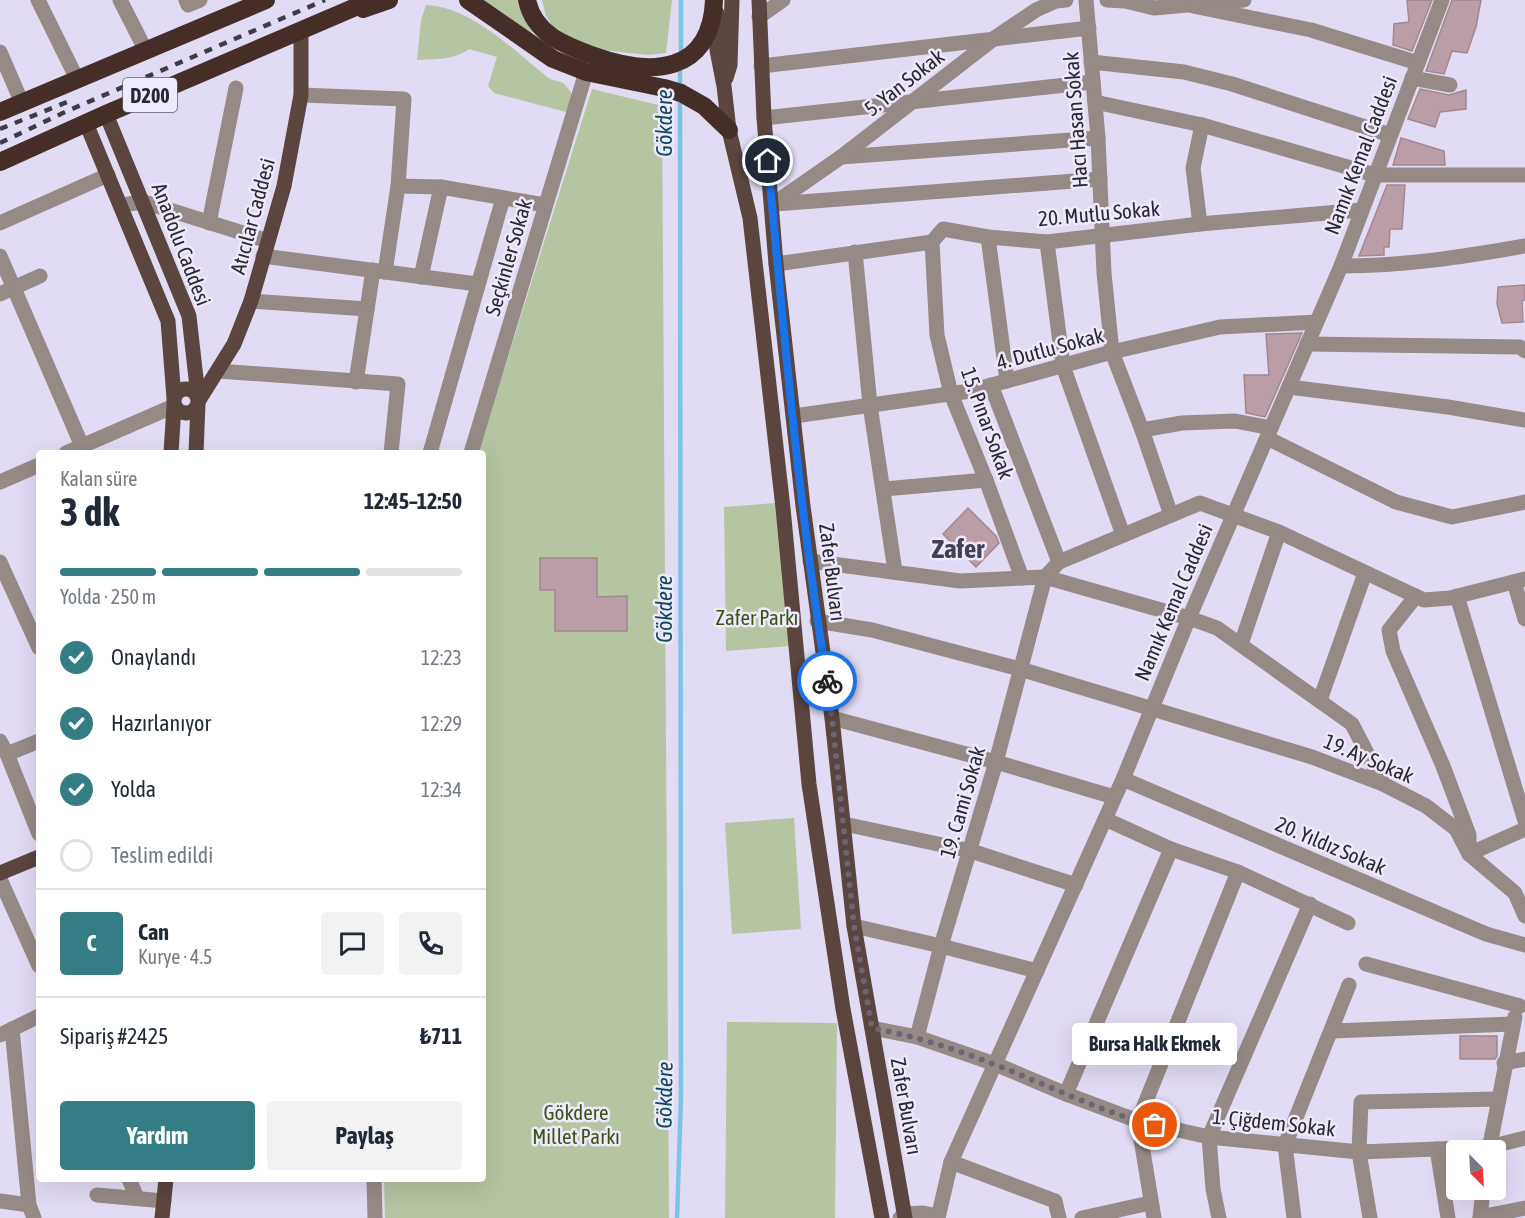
<!DOCTYPE html>
<html lang="tr">
<head>
<meta charset="utf-8">
<style>
  :root { --surface:#fff; --page:#f2f2f3; --text:#1f2937; --muted:#747a83; --line:#e0e1e3; --accent:#347d84 }
  body { margin:0; font-family:"Asap Condensed",sans-serif; background:var(--page); color:var(--text); height:100vh; display:flex; flex-direction:column; font-size:22px; white-space:nowrap }
  * { box-sizing:border-box; margin:0 }
  p { font-size:20px; color:var(--muted) }
  .icon { flex:none; width:33px; height:33px; fill:none; stroke:currentColor; stroke-width:2; stroke-linecap:round; stroke-linejoin:round }
  .map { position:relative; flex:1; overflow:hidden }
  .sheet { position:absolute; left:36px; top:450px; width:450px; height:732px; display:flex; flex-direction:column; background:var(--surface); border-radius:6px; box-shadow:0 6px 24px #0002 }
  .sheet>* { flex:none }
  .needle { width:39px; rotate:156deg }
  .fabs { position:absolute; left:1446px; top:1140px; display:grid; gap:12px }
  .fabs a { display:grid; place-items:center; width:60px; height:60px; border-radius:6px; background:var(--surface); box-shadow:0 6px 24px #0002; font-size:30px }
  .pin { position:absolute; display:grid; place-items:center; width:51px; height:51px; color:#fff; margin:-26px; border:3px solid #fff; border-radius:50%; box-shadow:0 2px 6px #0007 }
  .courier { position:absolute; display:grid; place-items:center; width:60px; height:60px; margin:-30px; border:4px solid #1a73e8; border-radius:50%; background:#fff; color:#222; box-shadow:0 2px 8px #0007 }
  .bubble { position:absolute; height:42px; border-radius:6px; background:var(--surface); box-shadow:0 6px 24px #0002; font-size:20px; font-weight:700; line-height:42px; text-align:center }
  .overview em { font-style:normal; font-weight:700 }
  .overview div { display:flex; flex-direction:column-reverse }
  .overview { display:flex; align-items:center; justify-content:space-between; height:102px; padding:0 24px }
  h1 { font-size:39px; font-weight:700; line-height:45px }
  .bar { display:grid; grid-template-columns:repeat(4,1fr); gap:9px 6px; align-content:center; height:72px; padding:0 24px }
  .bar i { height:8px; border-radius:4px; background:var(--line) }
  .bar .selected { background:var(--accent) }
  .bar p { grid-column:span 4 }
  .line { display:flex; align-items:center; gap:15px; padding:0 24px; border-top:2px solid var(--line) }
  .line div { flex:1 }
  .round { display:grid; place-items:center; flex:none; width:63px; height:63px; border-radius:6px; background:var(--page) }
  ol { padding:0 24px; list-style:none }
  li { display:flex; align-items:center; gap:18px; height:66px }
  li p { margin-inline-start:auto }
  li .icon { padding:6px; border-radius:50%; background:var(--accent); color:#fff; stroke-width:4 }
  li:last-child { color:var(--muted) }
  li i { width:33px; height:33px; border:3px solid var(--line); border-radius:50% }
  .button { display:flex; gap:12px; margin-top:auto; padding:12px 24px }
  .button a { flex:1; height:69px; border-radius:6px; background:var(--accent); color:#fff; font-size:24px; font-weight:700; line-height:69px; text-align:center }
  .button a+a { background:var(--page); color:var(--text) }
  .map>svg:first-child { display:block }
  .green { fill:#b5c4a1 }
  .lines { fill:none; stroke-linecap:round; stroke-linejoin:round }
  .stream { stroke:#7dc4e4; stroke-width:4.5 }
  .building { fill:#ba9ea7; stroke:#a38790; stroke-width:1.5 }
  .minor { stroke:#968a86; stroke-width:15 }
  .major { stroke:#5a453f; stroke-width:15 }
  .highway { stroke:#442e27; stroke-width:18 }
  .rail { stroke:#3f3c48; stroke-width:4.5; stroke-dasharray:8 8; stroke-linecap:butt }
  .done { stroke:#6a6675; stroke-width:6; stroke-dasharray:0 10.8 }
  .route { stroke:#1a73e8; stroke-width:8 }
  .labels { text-anchor:middle; dominant-baseline:central; stroke-width:5; stroke-linejoin:round; paint-order:stroke }
  .shield { fill:#eee9fd; stroke:#65616e; stroke-width:1.5 }
  .shield-label { font-size:20px; font-weight:bold; fill:#2a2731 }
  .street-label { font-size:21px; fill:#2a2731; stroke:#eee9fd }
  .park-label { font-size:21px; fill:#3d5313; stroke:#eee9fd }
  .water-label { font-size:22px; font-style:italic; fill:#0c495f; stroke:#eee9fd }
  .district-label { font-size:27px; font-weight:bold; fill:#464054; stroke:#eee9fd }
</style>
</head>
<body>
<div class="map">
<svg width="1525" height="1218" viewBox="0 0 1525 1218">
  <rect width="100%" height="100%" fill="#e2dbf4"/>
  <!-- green -->
  <g class="green">
    <path d="M482,0H523C526,68 601,70 652,78L651,81L589,70L565,63L554,58L482,3Z"/>
    <polygon points="542,0 672,0 666,53 648,55 593,49 555,30 546,16"/>
    <path d="M426,5C471,7 512,49 546,76C551,81 557,80 563,83C567,86 571,93 575,97L570,113L494,93L488,86L497,57L469,49C454,60 435,59 417,60L421,20Z"/>
    <polygon points="592,89 662,106 669,1218 385,1218 384,1179 483,1179 483,453 478,453"/>
    <polygon points="776,503 791,646 726,651 724,507"/>
    <polygon points="794,818 801,929 732,934 725,823"/>
    <polygon points="727,1022 837,1023 835,1218 725,1218"/>
  </g>
  <g class="lines">
    <!-- stream -->
    <g class="stream">
      <polyline points="681,54 681,0"/>
      <polyline points="680,87 680,66"/>
      <polyline points="677,1218 681,1097 680,99"/>
    </g>
  </g>
  <!-- building -->
  <g class="building">
    <polygon points="1407,0 1432,0 1412,51 1393,45 1394,24 1409,22"/>
    <polygon points="1452,0 1481,0 1476,27 1467,53 1452,51 1444,74 1426,71"/>
    <polygon points="1420,89 1449,95 1466,90 1466,109 1440,112 1435,127 1408,119"/>
    <polygon points="1401,138 1444,151 1445,165 1393,165"/>
    <polygon points="1387,185 1405,185 1402,229 1390,229 1389,247 1384,247 1384,255 1359,256"/>
    <polygon points="1525,285 1525,300 1522,301 1523,322 1502,323 1497,304 1498,287"/>
    <polygon points="1302,333 1265,417 1246,413 1244,375 1269,375 1266,334"/>
    <polygon points="968,508 996,536 999,543 976,567 943,534"/>
    <polygon points="540,558 597,558 597,597 627,596 627,631 555,631 555,590 540,590"/>
    <polygon points="1460,1036 1497,1036 1497,1056 1495,1059 1460,1059"/>
  </g>
  <g class="lines">
    <!-- minor -->
    <g class="minor">
      <polyline points="38,0 77,79"/>
      <polyline points="120,0 146,51"/>
      <polyline points="186,0 188,5 200,0"/>
      <polyline points="1086,0 1098,138 1104,273 1112,352 1142,430 1171,515"/>
      <polyline points="1107,0 1125,1 1154,8 1244,0"/>
      <polyline points="1193,6 1311,30 1418,63"/>
      <polyline points="759,17 783,0"/>
      <polyline points="0,52 22,103"/>
      <polyline points="1091,62 1184,72 1232,84 1390,135"/>
      <polyline points="761,66 1089,28"/>
      <polyline points="1412,78 1450,85"/>
      <polyline points="301,95 404,99 398,186 385,272"/>
      <polyline points="1095,102 1202,125 1375,175 1525,175"/>
      <polyline points="764,118 1093,82"/>
      <polyline points="841,157 1098,138"/>
      <polyline points="398,186 441,187 545,205"/>
      <polyline points="775,204 1100,179"/>
      <polyline points="121,205 144,202 268,241"/>
      <polyline points="772,205 841,157 996,37 1036,10 1056,1 1066,0"/>
      <polyline points="0,223 108,175"/>
      <polyline points="209,223 236,88"/>
      <polyline points="1200,224 1193,168 1202,125"/>
      <polyline points="988,237 1007,381"/>
      <polyline points="932,242 937,335 951,394 986,480 1022,578"/>
      <polyline points="1047,242 1063,366 1123,535"/>
      <polyline points="855,252 870,405 895,571"/>
      <polyline points="0,256 82,446"/>
      <polyline points="263,256 477,284"/>
      <polyline points="776,264 932,242 943,229 988,237 1047,242 1200,224 1361,210"/>
      <path d="M1341,266C1404,266 1463,257 1525,246"/>
      <polyline points="421,277 441,187"/>
      <polyline points="0,294 40,276"/>
      <polyline points="251,301 367,309"/>
      <polyline points="1307,344 1520,347 1525,351"/>
      <polyline points="218,371 398,384 391,453"/>
      <polyline points="356,382 373,270"/>
      <polyline points="1289,387 1448,407 1525,420"/>
      <polyline points="794,416 970,391 1112,352 1220,327 1316,322"/>
      <polyline points="1142,430 1182,423 1235,421 1271,428"/>
      <polyline points="1267,438 1396,502 1452,517 1525,502"/>
      <polyline points="66,453 174,406"/>
      <polyline points="430,453 503,198"/>
      <polyline points="471,453 586,72"/>
      <polyline points="0,482 39,465"/>
      <polyline points="884,489 986,480"/>
      <polyline points="810,561 960,581 1045,577 1189,618 1217,628 1352,724 1383,784"/>
      <polyline points="0,562 39,648"/>
      <polyline points="1059,562 1200,503 1279,532 1424,600 1450,598 1525,579"/>
      <polyline points="1514,582 1525,619"/>
      <polyline points="1416,596 1389,630 1393,651 1443,766 1469,835 1469,854 1525,829"/>
      <polyline points="1457,596 1525,821"/>
      <polyline points="817,621 872,630 1020,669 1312,757 1383,784 1426,806 1456,829 1469,854 1515,893 1525,916"/>
      <polyline points="1241,644 1279,532"/>
      <polyline points="1320,700 1365,573"/>
      <polyline points="832,718 996,762 1114,797"/>
      <polyline points="0,741 7,754 39,834"/>
      <polyline points="7,754 39,741"/>
      <polyline points="1123,779 1486,934 1525,945"/>
      <polyline points="1105,819 1171,849 1238,872 1348,923"/>
      <polyline points="844,824 971,851 1076,885"/>
      <polyline points="0,879 39,966"/>
      <polyline points="854,926 941,946 1037,971"/>
      <polyline points="1366,964 1520,1006"/>
      <polyline points="872,1028 917,1037 995,1064 1066,1094 1138,1121 1209,1137 1359,1152 1489,1147 1525,1138"/>
      <polyline points="12,1029 29,1205 34,1218"/>
      <polyline points="1332,1031 1512,1024"/>
      <polyline points="0,1035 39,1016"/>
      <polyline points="917,1037 941,946 996,762 1045,577 1059,562 991,385"/>
      <polyline points="1504,1063 1525,1059"/>
      <polyline points="1066,1094 1171,849"/>
      <polyline points="1437,1149 1448,1218"/>
      <polyline points="1489,1150 1515,1017"/>
      <polyline points="951,1162 1055,1201 1059,1218"/>
      <polyline points="129,1179 137,1198"/>
      <polyline points="374,1179 375,1218"/>
      <polyline points="97,1195 164,1201"/>
      <polyline points="0,1201 29,1205"/>
      <polyline points="1480,1217 1525,1208"/>
      <polyline points="900,1218 904,1214 923,1213 938,1216"/>
      <polyline points="938,1218 951,1162 1123,779 1189,618 1341,266 1442,0"/>
      <polyline points="1082,1218 1150,1203"/>
      <polyline points="1154,1218 1138,1121 1238,872"/>
      <polyline points="1219,1218 1213,1189 1209,1137 1310,904"/>
      <polyline points="1294,1218 1285,1145 1349,985"/>
      <polyline points="1370,1218 1359,1152 1361,1102 1498,1099"/>
      <polyline points="1480,1218 1483,1190"/>
    </g>
    <!-- major -->
    <g class="major">
      <polyline points="759,0 764,118 776,264 803,506 832,718 854,926 905,1218"/>
      <polyline points="717,13 717,50 724,86 729,130 750,218 783,508 809,784 843,1009 882,1218"/>
      <polyline points="726,78 730,65 732,0"/>
      <polyline points="106,114 189,316 198,396"/>
      <polyline points="86,123 168,321 174,398"/>
      <circle cx="186" cy="401" r="12"/>
      <polyline points="199,400 234,344 251,301 284,186 301,95 301,30"/>
      <polyline points="171,453 174,406"/>
      <polyline points="196,453 198,404"/>
      <polyline points="0,873 39,857"/>
      <polyline points="162,1218 166,1179"/>
    </g>
    <!-- highway -->
    <g class="highway">
      <polyline points="468,0 553,59 586,72 664,88 681,93 704,106 729,130"/>
      <path d="M527,0C534,34 564,45 594,56C650,76 711,75 714,0"/>
      <polyline points="363,9 389,0"/>
      <polyline points="0,112 266,0"/>
      <polyline points="0,162 106,114 372,0"/>
    </g>
    <!-- rail -->
    <g class="rail">
      <polyline points="0,129 72,100"/>
      <polyline points="0,143 65,112 325,0"/>
    </g>
  </g>
  <g class="lines">
    <!-- done -->
    <path class="done" d="M827,681L832,718L854,926L872,1028C914,1036 955,1049 996,1065C1048,1085 1100,1112 1155,1125"/>
    <!-- route -->
    <path class="route" d="M768,161C784,335 799,509 827,681"/>
  </g>
  <g class="labels">
    <!-- shield labels -->
    <rect class="shield" x="123" y="78" width="54" height="34" rx="4.5"/>
    <g class="shield-label">
      <text x="150" y="95">D200</text>
    </g>
    <!-- street labels -->
    <g class="street-label">
      <text transform="translate(904 82) rotate(-38)">5. Yan Sokak</text>
      <text transform="translate(1075 120) rotate(-94)">Hacı Hasan Sokak</text>
      <text transform="translate(1360 155) rotate(-69)">Namık Kemal Caddesi</text>
      <text transform="translate(1099 213) rotate(-5)">20. Mutlu Sokak</text>
      <text transform="translate(252 216) rotate(-75)">Atıcılar Caddesi</text>
      <text transform="translate(182 244) rotate(69)">Anadolu Caddesi</text>
      <text transform="translate(508 257) rotate(-74)">Seçkinler Sokak</text>
      <text transform="translate(1050 348) rotate(-15)">4. Dutlu Sokak</text>
      <text transform="translate(988 423) rotate(70)">15. Pınar Sokak</text>
      <text transform="translate(833 572) rotate(83)">Zafer Bulvarı</text>
      <text transform="translate(1173 602) rotate(-67)">Namık Kemal Caddesi</text>
      <text transform="translate(1369 758) rotate(23)">19. Ay Sokak</text>
      <text transform="translate(962 802) rotate(-74)">19. Cami Sokak</text>
      <text transform="translate(1331 845) rotate(23)">20. Yıldız Sokak</text>
      <text transform="translate(907 1106) rotate(80)">Zafer Bulvarı</text>
      <text transform="translate(1274 1122) rotate(6)">1. Çiğdem Sokak</text>
    </g>
    <!-- park labels -->
    <g class="park-label">
      <text x="757" y="617">Zafer Parkı</text>
      <text x="576" y="1112">Gökdere<tspan x="576" dy="24">Millet Parkı</tspan></text>
    </g>
    <!-- water labels -->
    <g class="water-label">
      <text transform="translate(664 123) rotate(-90)">Gökdere</text>
      <text transform="translate(664 609) rotate(-90)">Gökdere</text>
      <text transform="translate(664 1095) rotate(-89)">Gökdere</text>
    </g>
    <!-- district labels -->
    <g class="district-label">
      <text x="958" y="548">Zafer</text>
    </g>
  </g>
</svg>
<div class="fabs">
<a><svg class="needle" viewBox="-14 -14 28 28"><path d="M0-13l5 13h-10z" fill="#e53935"/><path d="M0 13l5-13h-10z" fill="#747a83"/></svg></a>
</div>
<div class="pin" style="left:1155px;top:1125px;background:#ea580c"><svg class="icon" aria-label="bag" viewBox="0 0 24 24"><path d="M5 8h14l-1 12H6zM9 8a3 3 0 0 1 6 0"/></svg></div>
<div class="pin" style="left:768px;top:161px;background:#1f2937"><svg class="icon" aria-label="home" viewBox="0 0 24 24"><path d="M3 11l9-7 9 7M6 9v11h12V9"/></svg></div>
<div class="courier" style="left:827px;top:681px"><svg class="icon" aria-label="bike" viewBox="0 0 24 24"><circle cx="6" cy="16" r="4"/><circle cx="18" cy="16" r="4"/><path d="M6 16l4-8h5l3 8M10 8l3 8H6M13 5h3"/></svg></div>
<div class="bubble" style="left:1072px;top:1023px;width:165px">Bursa Halk Ekmek</div>
<section class="sheet">
<div class="overview"><div><h1>3 dk</h1><p>Kalan süre</p></div><em>12:45–12:50</em></div>
<div class="bar"><i class="selected"></i><i class="selected"></i><i class="selected"></i><i></i><p>Yolda · 250 m</p></div>
<ol>
<li><svg class="icon" aria-label="check" viewBox="0 0 24 24"><path d="M5 12l5 5 9-10"/></svg>Onaylandı<p>12:23</p></li>
<li><svg class="icon" aria-label="check" viewBox="0 0 24 24"><path d="M5 12l5 5 9-10"/></svg>Hazırlanıyor<p>12:29</p></li>
<li><svg class="icon" aria-label="check" viewBox="0 0 24 24"><path d="M5 12l5 5 9-10"/></svg>Yolda<p>12:34</p></li>
<li><i></i>Teslim edildi</li>
</ol>
<div class="line" style="height:108px"><b class="round" style="background:var(--accent);color:#fff">C</b><div><b>Can</b><p>Kurye · 4.5</p></div><a class="round"><svg class="icon" aria-label="chat" viewBox="0 0 24 24"><path d="M4 5h16v11H9l-5 4z"/></svg></a><a class="round"><svg class="icon" aria-label="phone" viewBox="0 0 24 24"><path d="M5 4h4l2 5-3 2q2 4 5 5l2-3 5 2v4C11 20 4 13 5 4z"/></svg></a></div>
<div class="line" style="height:78px"><div>Sipariş #2425</div><b>₺711</b></div>
<div class="button"><a>Yardım</a><a>Paylaş</a></div>
</section>
</div>
</body>
</html>
